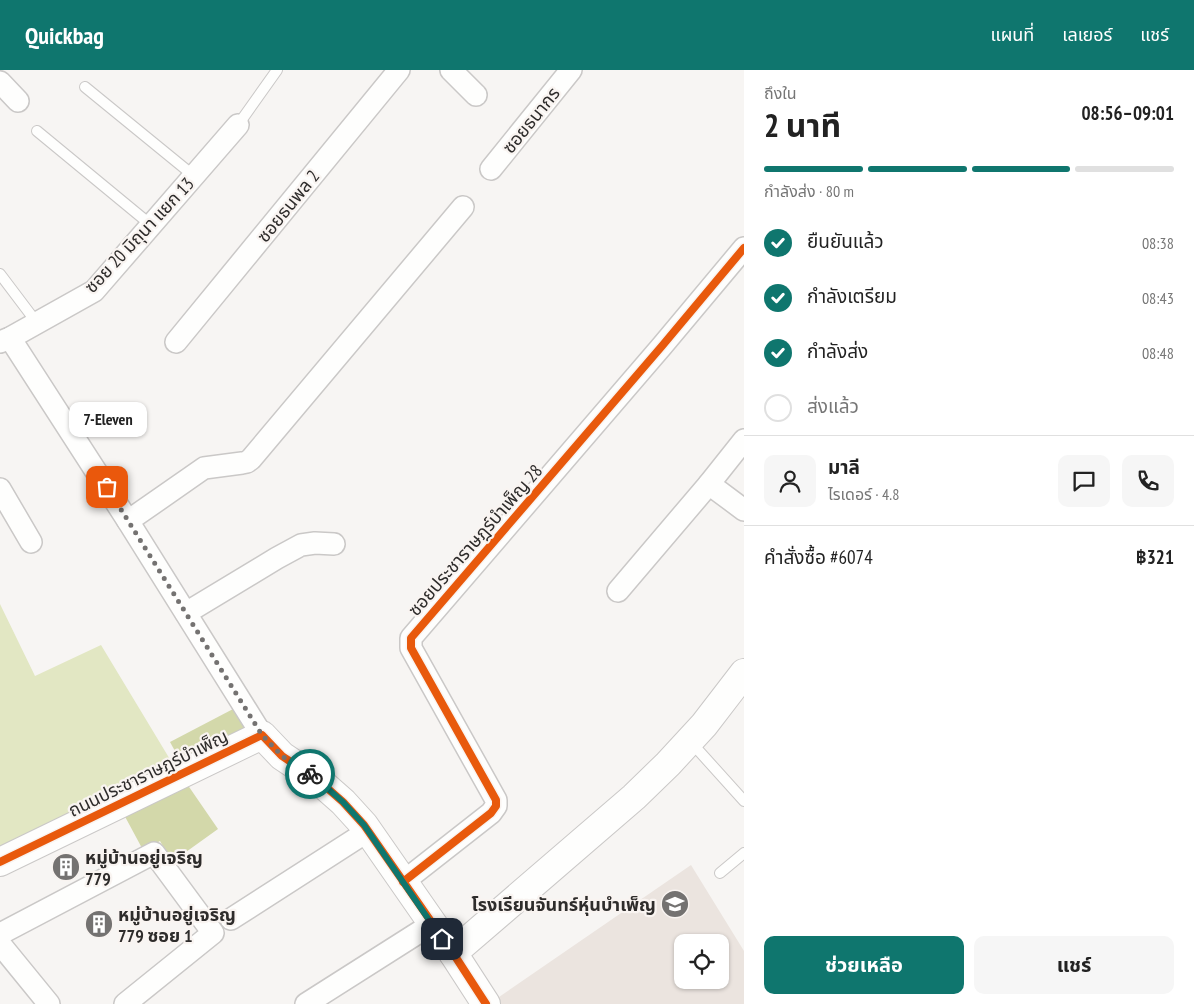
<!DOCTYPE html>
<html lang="th">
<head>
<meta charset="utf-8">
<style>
  :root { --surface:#fff; --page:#f6f6f6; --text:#222; --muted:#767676; --line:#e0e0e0; --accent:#0f766e }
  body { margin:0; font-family:"PT Sans Narrow","Noto Sans Thai",sans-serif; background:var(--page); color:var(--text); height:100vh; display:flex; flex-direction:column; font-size:19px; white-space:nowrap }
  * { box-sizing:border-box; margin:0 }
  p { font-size:16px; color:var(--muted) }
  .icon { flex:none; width:28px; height:28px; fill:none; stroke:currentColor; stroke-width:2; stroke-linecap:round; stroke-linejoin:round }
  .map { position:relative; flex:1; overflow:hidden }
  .drawer { display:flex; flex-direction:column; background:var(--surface); width:450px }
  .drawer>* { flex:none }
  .fabs { position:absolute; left:674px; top:864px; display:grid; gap:10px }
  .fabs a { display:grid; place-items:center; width:55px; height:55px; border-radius:10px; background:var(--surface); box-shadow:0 1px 4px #0004; font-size:25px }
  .pin { position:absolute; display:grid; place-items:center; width:42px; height:42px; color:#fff; margin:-21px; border-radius:10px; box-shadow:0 2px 8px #0006 }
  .courier { position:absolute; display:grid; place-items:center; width:50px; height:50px; margin:-25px; border:4px solid #0f766e; border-radius:50%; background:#fff; color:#222; box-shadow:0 1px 6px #0007 }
  .bubble { position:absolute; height:35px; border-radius:10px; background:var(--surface); box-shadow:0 1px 4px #0004; font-size:16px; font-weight:700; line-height:35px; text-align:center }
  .summary em { font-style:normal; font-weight:700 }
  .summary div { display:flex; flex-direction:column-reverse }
  .summary { display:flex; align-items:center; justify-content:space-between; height:85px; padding:0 20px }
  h1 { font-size:32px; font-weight:700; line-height:38px }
  .bar { display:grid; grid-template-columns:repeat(4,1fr); gap:8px 5px; align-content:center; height:60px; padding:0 20px }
  .bar i { height:6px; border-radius:4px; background:var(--line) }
  .bar .on { background:var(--accent) }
  .bar p { grid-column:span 4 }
  .line { display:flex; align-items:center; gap:12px; padding:0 20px; border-top:1px solid var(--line) }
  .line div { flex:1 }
  .round { display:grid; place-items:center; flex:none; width:52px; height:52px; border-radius:10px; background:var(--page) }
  ol { padding:0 20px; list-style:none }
  li { display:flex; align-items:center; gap:15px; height:55px }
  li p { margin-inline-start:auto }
  li .icon { padding:5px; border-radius:50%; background:var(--accent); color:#fff; stroke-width:4 }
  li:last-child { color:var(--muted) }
  li i { width:28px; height:28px; border:2px solid var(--line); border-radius:50% }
  .cta { display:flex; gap:10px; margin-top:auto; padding:10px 20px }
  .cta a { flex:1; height:58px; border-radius:10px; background:var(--accent); color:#fff; font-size:20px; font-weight:700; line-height:58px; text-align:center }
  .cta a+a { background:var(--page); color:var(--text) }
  header { display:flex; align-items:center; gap:30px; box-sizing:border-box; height:70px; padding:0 25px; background:var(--accent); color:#fff }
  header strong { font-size:24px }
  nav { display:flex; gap:28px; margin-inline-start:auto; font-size:18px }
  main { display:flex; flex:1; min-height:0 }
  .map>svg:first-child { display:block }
  .built { fill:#ebe4df; fill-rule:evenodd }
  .green { fill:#e2e7c3 }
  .forest { fill:#d3d8aa }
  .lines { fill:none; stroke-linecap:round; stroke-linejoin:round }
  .lane-casing { stroke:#cac8c7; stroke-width:12 }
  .street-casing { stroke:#cac8c7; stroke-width:24 }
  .secondary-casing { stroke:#cac8c7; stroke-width:30 }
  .lane { stroke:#fefefd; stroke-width:10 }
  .street { stroke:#fefefd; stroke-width:21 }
  .secondary { stroke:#fefefd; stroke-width:28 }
  .cycleway-casing { stroke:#f9f4f1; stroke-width:11 }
  .cycleway { stroke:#e8590c; stroke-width:8 }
  .done { stroke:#747271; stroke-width:5; stroke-dasharray:0 9 }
  .route { stroke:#0f766e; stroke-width:6 }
  .labels { text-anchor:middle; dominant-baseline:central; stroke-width:4.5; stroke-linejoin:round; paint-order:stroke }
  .street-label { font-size:18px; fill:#2e2c2b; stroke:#f9f4f1 }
  .poi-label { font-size:18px; font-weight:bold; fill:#2e2c2b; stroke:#f9f4f1; text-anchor:start }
</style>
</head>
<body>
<header>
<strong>Quickbag</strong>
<nav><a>แผนที่</a><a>เลเยอร์</a><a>แชร์</a></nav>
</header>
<main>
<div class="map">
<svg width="744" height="934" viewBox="0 0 744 934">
  <rect width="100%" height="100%" fill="#f7f5f3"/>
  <!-- built -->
  <path class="built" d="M691,795L744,881V934H500L496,929ZM682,872H720V910H682Z"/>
  <!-- green -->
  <polygon class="green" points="0,534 35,606 101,575 174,696 0,781"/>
  <!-- forest -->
  <g class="forest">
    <polygon points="235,638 249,660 181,692 170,672"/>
    <polygon points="185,711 218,759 172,792 160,771 143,780 122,741"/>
  </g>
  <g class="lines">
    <defs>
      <g id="lane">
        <polyline points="85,17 194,106"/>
        <polyline points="238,55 277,0"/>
        <polyline points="37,61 151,155"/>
        <polyline points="0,204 37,253"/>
        <polyline points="690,671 744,731"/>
        <polyline points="720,803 744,783"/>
      </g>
      <g id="street">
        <polyline points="451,0 476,25"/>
        <polyline points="0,12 18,31"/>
        <polyline points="491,99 571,0"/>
        <polyline points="10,268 128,451 262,665"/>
        <polyline points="0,272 10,268 94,221 238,55"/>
        <polyline points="176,272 399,0"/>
        <polyline points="709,414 744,440"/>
        <polyline points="0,419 31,472"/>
        <polyline points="128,451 204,398 242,393 247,392 251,389 463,137"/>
        <polyline points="618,521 709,414 744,370"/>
        <polyline points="186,543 277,488 301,475 315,473 334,474"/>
        <polyline points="403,812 491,743 496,736 496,730 411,578 411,568 662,276 744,178"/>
        <polyline points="231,849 368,761"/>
        <polyline points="0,864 154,783 213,863 125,934"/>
        <polyline points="0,874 49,934"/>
        <polyline points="306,934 432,854"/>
      </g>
      <g id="secondary">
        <polyline points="0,792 262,665 282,686 318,710 343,732 364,755 453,883 486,934"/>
        <polyline points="453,883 634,727 668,694 704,655 744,603"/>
      </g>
    </defs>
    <!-- lane casing -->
    <use href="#lane" class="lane-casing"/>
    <!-- street casing -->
    <use href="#street" class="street-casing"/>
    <!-- secondary casing -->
    <use href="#secondary" class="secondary-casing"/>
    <!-- lane -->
    <use href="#lane" class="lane"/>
    <!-- street -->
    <use href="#street" class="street"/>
    <!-- secondary -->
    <use href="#secondary" class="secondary"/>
    <defs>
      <g id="cycleway">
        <polyline points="0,792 262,665 282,686 318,710 343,732 364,755 453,883 486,934"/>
        <polyline points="403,812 491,743 496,736 496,730 411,578 411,568 662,276 744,178"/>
      </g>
    </defs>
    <!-- cycleway casing -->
    <use href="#cycleway" class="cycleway-casing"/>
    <!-- cycleway -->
    <use href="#cycleway" class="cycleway"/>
  </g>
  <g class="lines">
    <!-- done -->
    <polyline class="done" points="107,417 262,665 282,686 310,704"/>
    <!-- route -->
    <polyline class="route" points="310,704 318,710 343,732 364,755 442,869"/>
  </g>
  <!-- icons -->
  <defs>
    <symbol id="building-disc" viewBox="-11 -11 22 22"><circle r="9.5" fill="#747271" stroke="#f9f4f1"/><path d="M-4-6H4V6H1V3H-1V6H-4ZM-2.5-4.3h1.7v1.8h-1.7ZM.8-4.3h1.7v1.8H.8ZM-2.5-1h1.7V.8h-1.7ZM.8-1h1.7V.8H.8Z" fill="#fff"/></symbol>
    <symbol id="school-disc" viewBox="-11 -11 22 22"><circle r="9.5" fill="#747271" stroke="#f9f4f1"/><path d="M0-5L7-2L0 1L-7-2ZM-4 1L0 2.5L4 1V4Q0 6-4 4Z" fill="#fff"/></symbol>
  </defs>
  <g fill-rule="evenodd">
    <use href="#building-disc" x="50" y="781" width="32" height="32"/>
    <use href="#school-disc" x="659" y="818" width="32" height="32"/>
    <use href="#building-disc" x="83" y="838" width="32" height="32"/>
  </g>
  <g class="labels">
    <!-- street labels -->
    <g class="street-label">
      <text transform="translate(531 50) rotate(-51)">ซอยธนากร</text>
      <text transform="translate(288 136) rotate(-51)">ซอยธนพล 2</text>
      <text transform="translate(139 165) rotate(-47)">ซอย 20 มิถุนา แยก 13</text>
      <text transform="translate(475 470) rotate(-49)">ซอยประชาราษฎร์บำเพ็ญ 28</text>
      <text transform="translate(148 703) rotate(-26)">ถนนประชาราษฎร์บำเพ็ญ</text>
    </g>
    <!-- poi labels -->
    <g class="poi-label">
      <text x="85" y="787">หมู่บ้านอยู่เจริญ<tspan x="85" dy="21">779</tspan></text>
      <text x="656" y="834" text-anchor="end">โรงเรียนจันทร์หุ่นบำเพ็ญ</text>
      <text x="118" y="844">หมู่บ้านอยู่เจริญ<tspan x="118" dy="21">779 ซอย 1</tspan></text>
    </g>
  </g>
</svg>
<div class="fabs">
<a><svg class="icon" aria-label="locate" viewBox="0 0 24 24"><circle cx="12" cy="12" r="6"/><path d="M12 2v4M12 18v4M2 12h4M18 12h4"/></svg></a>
</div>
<div class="pin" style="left:107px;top:417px;background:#ea580c"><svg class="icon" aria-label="bag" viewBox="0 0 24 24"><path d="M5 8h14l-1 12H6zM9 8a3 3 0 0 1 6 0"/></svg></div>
<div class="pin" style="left:442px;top:869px;background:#1f2937"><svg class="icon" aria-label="home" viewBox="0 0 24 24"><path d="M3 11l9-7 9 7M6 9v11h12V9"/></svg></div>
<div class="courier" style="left:310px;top:704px"><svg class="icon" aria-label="bike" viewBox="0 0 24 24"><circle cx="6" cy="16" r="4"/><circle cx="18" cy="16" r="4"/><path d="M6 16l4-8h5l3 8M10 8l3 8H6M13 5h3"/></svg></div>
<div class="bubble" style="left:69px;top:332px;width:78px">7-Eleven</div>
</div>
<section class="drawer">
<div class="summary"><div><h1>2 นาที</h1><p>ถึงใน</p></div><em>08:56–09:01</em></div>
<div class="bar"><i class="on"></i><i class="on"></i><i class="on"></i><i></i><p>กำลังส่ง · 80 m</p></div>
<ol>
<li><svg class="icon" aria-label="check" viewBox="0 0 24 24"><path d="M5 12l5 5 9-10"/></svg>ยืนยันแล้ว<p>08:38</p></li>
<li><svg class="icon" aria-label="check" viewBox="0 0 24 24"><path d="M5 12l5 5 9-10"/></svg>กำลังเตรียม<p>08:43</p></li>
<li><svg class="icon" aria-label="check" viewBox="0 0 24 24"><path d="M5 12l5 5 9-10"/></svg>กำลังส่ง<p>08:48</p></li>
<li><i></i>ส่งแล้ว</li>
</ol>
<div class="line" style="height:90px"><a class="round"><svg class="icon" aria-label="person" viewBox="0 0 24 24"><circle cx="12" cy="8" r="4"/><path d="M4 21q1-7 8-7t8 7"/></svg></a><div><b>มาลี</b><p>ไรเดอร์ · 4.8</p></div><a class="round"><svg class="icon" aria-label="chat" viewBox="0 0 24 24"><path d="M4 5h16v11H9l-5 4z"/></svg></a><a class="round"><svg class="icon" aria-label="phone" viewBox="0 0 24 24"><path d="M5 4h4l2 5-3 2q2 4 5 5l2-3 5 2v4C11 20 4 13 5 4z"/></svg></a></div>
<div class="line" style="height:65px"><div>คำสั่งซื้อ #6074</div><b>฿321</b></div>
<div class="cta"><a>ช่วยเหลือ</a><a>แชร์</a></div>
</section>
</main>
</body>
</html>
